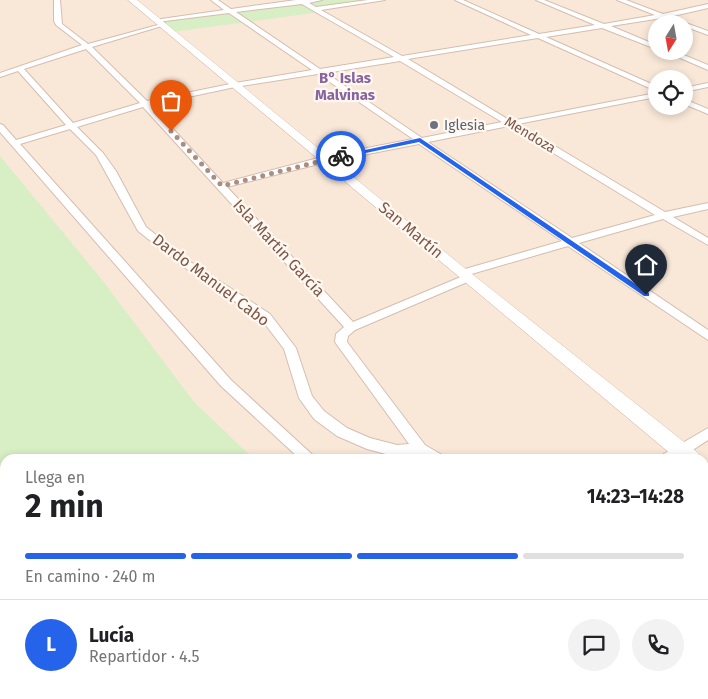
<!DOCTYPE html>
<html lang="es">
<head>
<meta charset="utf-8">
<style>
  :root { --surface:#fff; --page:#f2f2f2; --text:#202124; --muted:#757577; --line:#e0e0e0; --accent:#2563eb }
  body { margin:0; font-family:"Fira Sans",sans-serif; background:var(--page); color:var(--text); height:100vh; display:flex; flex-direction:column; font-size:19px; white-space:nowrap }
  * { box-sizing:border-box; margin:0 }
  p { font-size:16px; color:var(--muted) }
  .icon { flex:none; width:28px; height:28px; fill:none; stroke:currentColor; stroke-width:2; stroke-linecap:round; stroke-linejoin:round }
  .map { position:relative; flex:1; overflow:hidden }
  .details { position:absolute; left:0px; top:454px; width:709px; height:246px; display:flex; flex-direction:column; background:var(--surface); border-radius:15px 15px 0 0; box-shadow:0 2px 8px #0003 }
  .details>* { flex:none }
  .needle { width:32px; rotate:191deg }
  .controls { position:absolute; left:648px; top:15px; display:grid; gap:10px }
  .controls a { display:grid; place-items:center; width:45px; height:45px; border-radius:50%; background:var(--surface); box-shadow:0 2px 8px #0003; font-size:25px }
  .pin { position:absolute; display:grid; place-items:center; width:42px; height:42px; color:#fff; margin:-51px -21px; border-radius:50% 50% 50% 0; rotate:-45deg; box-shadow:0 0 5px #0007 }
  .pin .icon { rotate:45deg }
  .courier { position:absolute; display:grid; place-items:center; width:50px; height:50px; margin:-25px; border:4px solid #2563eb; border-radius:50%; background:#fff; color:#222; box-shadow:0 1px 6px #0007 }
  .head em { font-style:normal; font-weight:700 }
  .head div { display:flex; flex-direction:column-reverse }
  .head { display:flex; align-items:center; justify-content:space-between; height:85px; padding:0 25px }
  h1 { font-size:32px; font-weight:700; line-height:38px }
  .bar { display:grid; grid-template-columns:repeat(4,1fr); gap:8px 5px; align-content:center; height:60px; padding:0 25px }
  .bar i { height:6px; border-radius:4px; background:var(--line) }
  .bar .on { background:var(--accent) }
  .bar p { grid-column:span 4 }
  .line { display:flex; align-items:center; gap:12px; padding:0 25px; border-top:1px solid var(--line) }
  .line div { flex:1 }
  .round { display:grid; place-items:center; flex:none; width:52px; height:52px; border-radius:26px; background:var(--page) }
  .map>svg:first-child { display:block }
  .residential { fill:#f9e8d8; fill-rule:evenodd }
  .green { fill:#d8eec4 }
  .lines { fill:none; stroke-linecap:round; stroke-linejoin:round }
  .street-casing { stroke:#d5bdaf; stroke-width:2 }
  .secondary-casing { stroke:#dabeae; stroke-width:1 }
  .street { fill:#fff; fill-rule:evenodd }
  .secondary { fill:#fff; fill-rule:evenodd }
  .route { fill:#2563eb }
  .done { stroke:#aa8e81; stroke-width:5; stroke-dasharray:0 9 }
  .worship-dot { fill:#6b7280; stroke:#fff8f0; stroke-width:2 }
  .labels { text-anchor:middle; dominant-baseline:central; stroke-width:4.5; stroke-linejoin:round; paint-order:stroke }
  .far-worship-label { font-size:14px; fill:#5b616d; stroke:#fff8f0; text-anchor:start }
  .far-street-label { font-size:14px; fill:#7c5749; stroke:#fff8f0 }
  .far-neighbourhood-label { font-size:15px; font-weight:bold; fill:#87649f; stroke:#fff8f0 }
  .street-label { font-size:16px; fill:#7c5749; stroke:#fff8f0 }
</style>
</head>
<body>
<div class="map">
<svg width="708" height="699" viewBox="0 0 708 699">
  <rect width="100%" height="100%" fill="#fef4e8"/>
  <!-- residential -->
  <path class="residential" d="M0,0H708V699H0ZM656,24H684V51H656ZM656,79H684V106H656ZM5,459H704V695H5Z"/>
  <!-- green -->
  <g class="green">
    <polygon points="320,0 381,0 314,9 320,12 172,32 158,20"/>
    <polygon points="0,156 103,281 194,402 254,459 5,459 5,695 514,695 518,699 0,699"/>
  </g>
  <g class="lines">
    <defs>
      <g id="street">
        <path d="M54,0H60L62,24L88,44L165,23V25L92,47L147,101L235,83L312,70L229,13L157,22L154,20L224,10L211,0H218L231,9L296,0H322L309,3L316,7L368,0H385L321,10L402,56L531,35L455,0H463L539,34L595,25L536,0H544L604,24L655,15L617,0H626L663,14L708,4V8L669,17L708,31V35L684,26V24H676L662,18L611,26L656,45V49L602,28L546,37L656,86V91L538,38L408,59L511,121L656,93V97L518,124L665,212L708,203V209L673,217L708,238V245L663,219L579,243L708,330V340L568,246L468,275L474,278L472,280L355,330L348,336L347,342L425,445L442,455L444,459H425L418,455L397,457L367,449L337,436L314,419L299,398L284,349L262,320L181,265L138,231L96,155L70,129L20,144L231,380L317,459H300L221,386L0,132V124L3,125L16,140L66,125L18,71L0,77V73L82,45L56,25L54,21ZM302,4L312,10L394,57L320,69L236,12ZM86,49L140,103L73,123L24,69ZM400,61L502,122L422,138L326,73ZM318,74L413,139L326,156L223,183L151,105L235,87ZM143,107L344,327L336,334L335,342L409,444L397,445L370,438L347,428L324,411L312,396L296,348L270,314L189,261L146,227L116,171L103,153L77,127ZM509,126L655,215L572,238L428,142ZM419,144L562,241L458,271L456,273L458,275L463,276L353,322L227,187L327,162Z"/>
        <polygon points="664,51 674,51 708,65 708,70"/>
        <polygon points="708,83 708,87 684,92 684,88"/>
        <polygon points="684,99 708,109 708,114 684,104"/>
        <polygon points="708,428 708,440 679,459 660,459 662,455"/>
        <polygon points="704,674 708,675 708,696 704,695"/>
        <polygon points="570,695 591,695 592,699 571,699"/>
      </g>
      <g id="secondary">
        <polygon points="128,0 137,0 467,270 698,453 701,459 677,459"/>
        <polygon points="704,462 708,463 708,481 704,480"/>
      </g>
    </defs>
    <!-- street casing -->
    <use href="#street" class="street-casing"/>
    <!-- secondary casing -->
    <use href="#secondary" class="secondary-casing"/>
    <!-- street -->
    <use href="#street" class="street"/>
    <!-- secondary -->
    <use href="#secondary" class="secondary"/>
  </g>
  <!-- route -->
  <polygon class="route" points="420,138 649,293 649,296 644,296 419,142 341,158 338,156"/>
  <g class="lines">
    <!-- done -->
    <polyline class="done" points="171,131 222,186 341,156"/>
  </g>
  <!-- markers -->
  <circle class="worship-dot" cx="434" cy="125" r="5"/>
  <g class="labels">
    <!-- far-worship labels -->
    <g class="far-worship-label">
      <text x="444" y="125">Iglesia</text>
    </g>
    <!-- far-street labels -->
    <g class="far-street-label">
      <text transform="translate(530 135) rotate(31)">Mendoza</text>
    </g>
    <!-- far-neighbourhood labels -->
    <g class="far-neighbourhood-label">
      <text x="345" y="78">B° Islas<tspan x="345" dy="17">Malvinas</tspan></text>
    </g>
    <!-- street labels -->
    <g class="street-label">
      <text transform="translate(411 230) rotate(40)">San Martín</text>
      <text transform="translate(279 248) rotate(47)">Isla Martín García</text>
      <text transform="translate(211 280) rotate(37)">Dardo Manuel Cabo</text>
    </g>
  </g>
</svg>
<div class="controls">
<a><svg class="needle" viewBox="-14 -14 28 28"><path d="M0-13l5 13h-10z" fill="#e53935"/><path d="M0 13l5-13h-10z" fill="#757577"/></svg></a>
<a><svg class="icon" aria-label="locate" viewBox="0 0 24 24"><circle cx="12" cy="12" r="6"/><path d="M12 2v4M12 18v4M2 12h4M18 12h4"/></svg></a>
</div>
<div class="pin" style="left:171px;top:131px;background:#ea580c"><svg class="icon" aria-label="bag" viewBox="0 0 24 24"><path d="M5 8h14l-1 12H6zM9 8a3 3 0 0 1 6 0"/></svg></div>
<div class="pin" style="left:646px;top:295px;background:#1f2937"><svg class="icon" aria-label="home" viewBox="0 0 24 24"><path d="M3 11l9-7 9 7M6 9v11h12V9"/></svg></div>
<div class="courier" style="left:341px;top:156px"><svg class="icon" aria-label="bike" viewBox="0 0 24 24"><circle cx="6" cy="16" r="4"/><circle cx="18" cy="16" r="4"/><path d="M6 16l4-8h5l3 8M10 8l3 8H6M13 5h3"/></svg></div>
<section class="details">
<div class="head"><div><h1>2 min</h1><p>Llega en</p></div><em>14:23–14:28</em></div>
<div class="bar"><i class="on"></i><i class="on"></i><i class="on"></i><i></i><p>En camino · 240 m</p></div>
<div class="line" style="height:90px"><b class="round" style="background:var(--accent);color:#fff">L</b><div><b>Lucía</b><p>Repartidor · 4.5</p></div><a class="round"><svg class="icon" aria-label="chat" viewBox="0 0 24 24"><path d="M4 5h16v11H9l-5 4z"/></svg></a><a class="round"><svg class="icon" aria-label="phone" viewBox="0 0 24 24"><path d="M5 4h4l2 5-3 2q2 4 5 5l2-3 5 2v4C11 20 4 13 5 4z"/></svg></a></div>
</section>
</div>
</body>
</html>
